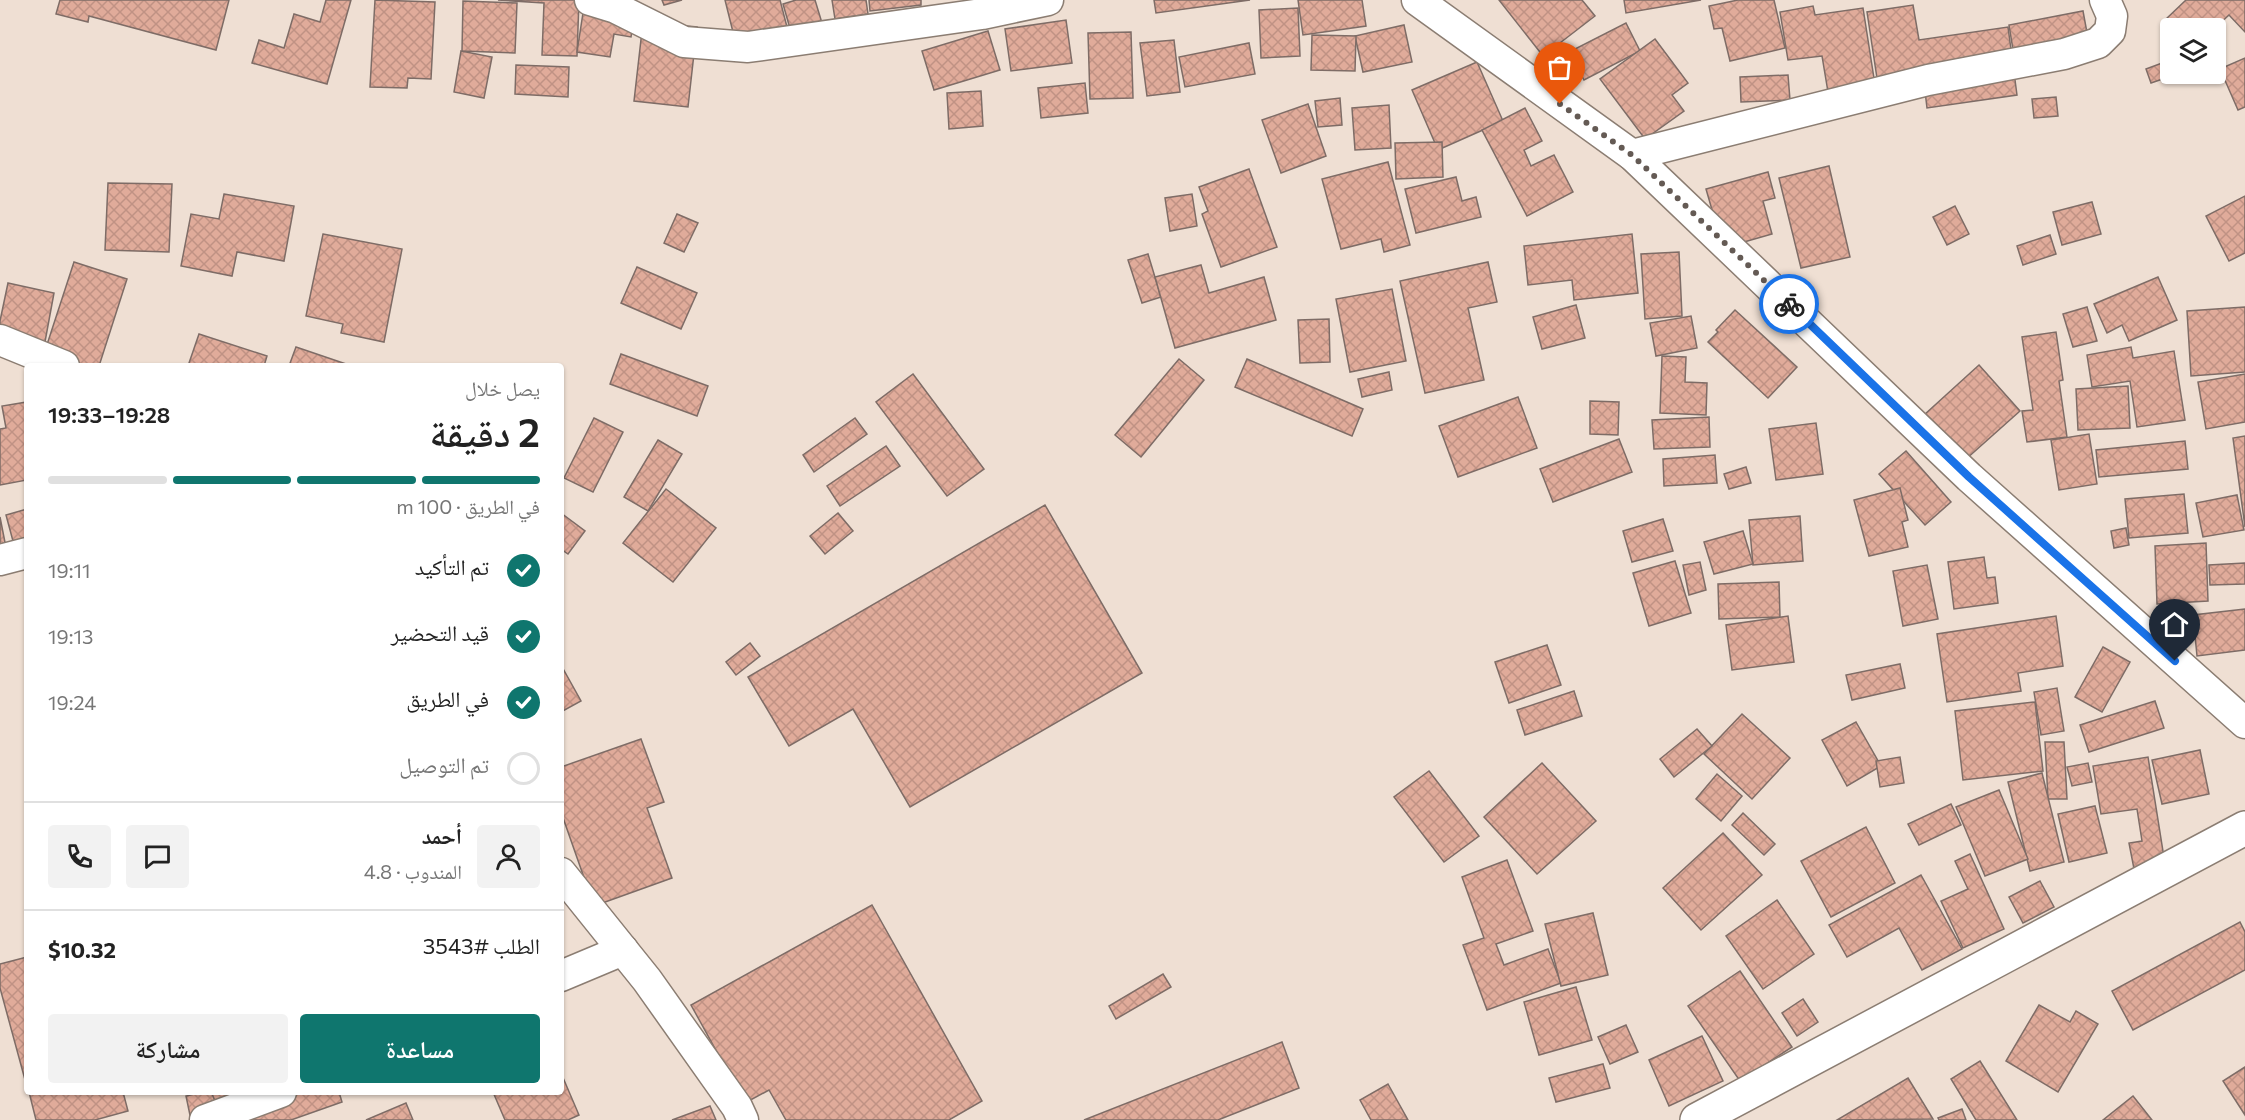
<!DOCTYPE html>
<html lang="ar">
<head>
<meta charset="utf-8">
<style>
  :root { --surface:#fff; --page:#f2f2f2; --text:#222; --muted:#767676; --line:#e0e0e0; --accent:#0f766e }
  body { margin:0; font-family:Commissioner,"Noto Naskh Arabic",sans-serif; background:var(--page); color:var(--text); direction:rtl; height:100vh; display:flex; flex-direction:column; font-size:22px; white-space:nowrap }
  * { box-sizing:border-box; margin:0 }
  p { font-size:20px; color:var(--muted) }
  .icon { flex:none; width:33px; height:33px; fill:none; stroke:currentColor; stroke-width:2; stroke-linecap:round; stroke-linejoin:round }
  .map { position:relative; flex:1; overflow:hidden; direction:ltr }
  .side { position:absolute; left:24px; top:363px; width:540px; height:732px; display:flex; flex-direction:column; background:var(--surface); border-radius:6px; box-shadow:0 2px 4px #0004; direction:rtl }
  .side>* { flex:none }
  .tools { position:absolute; left:2160px; top:18px; display:grid; gap:12px }
  .tools a { display:grid; place-items:center; width:66px; height:66px; border-radius:6px; background:var(--surface); box-shadow:0 2px 4px #0004; font-size:30px }
  .pin { position:absolute; display:grid; place-items:center; width:51px; height:51px; color:#fff; margin:-62px -26px; border-radius:50% 50% 50% 0; rotate:-45deg; box-shadow:0 0 6px #0007 }
  .pin .icon { rotate:45deg }
  .courier { position:absolute; display:grid; place-items:center; width:60px; height:60px; margin:-30px; border:4px solid #1a73e8; border-radius:50%; background:#fff; color:#222; box-shadow:0 2px 8px #0007 }
  .overview em { font-style:normal; font-weight:600 }
  .overview div { display:flex; flex-direction:column-reverse }
  .overview { display:flex; align-items:center; justify-content:space-between; height:102px; padding:0 24px }
  h1 { font-size:39px; font-weight:600; line-height:45px }
  .bar { display:grid; grid-template-columns:repeat(4,1fr); gap:9px 6px; align-content:center; height:72px; padding:0 24px }
  .bar i { height:8px; border-radius:4px; background:var(--line) }
  .bar .on { background:var(--accent) }
  .bar p { grid-column:span 4 }
  .line { display:flex; align-items:center; gap:15px; padding:0 24px; border-top:2px solid var(--line) }
  .line div { flex:1 }
  .round { display:grid; place-items:center; flex:none; width:63px; height:63px; border-radius:6px; background:var(--page) }
  ol { padding:0 24px; list-style:none }
  li { display:flex; align-items:center; gap:18px; height:66px }
  li p { margin-inline-start:auto }
  li .icon { padding:6px; border-radius:50%; background:var(--accent); color:#fff; stroke-width:4 }
  li:last-child { color:var(--muted) }
  li i { width:33px; height:33px; border:3px solid var(--line); border-radius:50% }
  .primary-button { display:flex; gap:12px; margin-top:auto; padding:12px 24px }
  .primary-button a { flex:1; height:69px; border-radius:6px; background:var(--accent); color:#fff; font-size:24px; font-weight:600; line-height:69px; text-align:center }
  .primary-button a+a { background:var(--page); color:var(--text) }
  .map>svg:first-child { display:block }
  .building { fill:url(#building-cross-hatch); stroke:#7e6c66; stroke-width:1.5 }
  .lines { fill:none; stroke-linecap:round; stroke-linejoin:round }
  .minor-casing { stroke:#8b7d72; stroke-width:33 }
  .secondary-casing { stroke:#8b7d72; stroke-width:36 }
  .minor { stroke:#fff; stroke-width:30 }
  .secondary { stroke:#fff; stroke-width:33 }
  .done { stroke:#645a54; stroke-width:6; stroke-dasharray:0 10.8 }
  .route { stroke:#1a73e8; stroke-width:8 }
</style>
</head>
<body>
<div class="map">
<svg width="2245" height="1120" viewBox="0 0 2245 1120">
  <defs>
    <pattern id="building-cross-hatch" width="8" height="8" patternUnits="userSpaceOnUse" patternTransform="scale(1.5)"><rect width="8" height="8" fill="#e0ab9a"/><path d="M0 0l8 8M0 8l8-8" fill="none" stroke="#c09284"/></pattern>
  </defs>
  <rect width="100%" height="100%" fill="#efdfd3"/>
  <!-- building -->
  <g class="building">
    <polygon points="60,0 229,0 216,50 89,16 88,22 56,14"/>
    <polygon points="326,0 351,0 327,84 252,63 259,40 284,48 294,14 320,22"/>
    <polygon points="375,0 435,2 431,79 408,78 407,88 370,87"/>
    <polygon points="498,0 579,0 577,56 542,55 544,3"/>
    <polygon points="585,0 636,5 631,37 614,34 610,57 577,52"/>
    <polygon points="662,0 682,0 664,5"/>
    <polygon points="725,0 780,0 787,27 735,40"/>
    <polygon points="796,0 815,0 822,23 791,32 783,4"/>
    <polygon points="832,0 866,0 868,14 835,19"/>
    <polygon points="869,0 921,0 921,5 870,11"/>
    <polygon points="1154,0 1250,0 1156,13"/>
    <polygon points="1298,0 1362,0 1366,26 1303,35"/>
    <polygon points="1499,0 1582,0 1595,16 1543,56"/>
    <polygon points="1624,0 1701,0 1626,13"/>
    <polygon points="1738,0 1774,0 1785,48 1730,61 1722,28 1714,29 1709,6"/>
    <polygon points="2186,0 2245,0 2245,32 2229,15 2215,28 2173,28 2165,20"/>
    <polygon points="463,1 517,3 515,53 462,51"/>
    <polygon points="1913,5 1919,40 2008,27 2017,95 1927,108 1925,91 1880,98 1867,12"/>
    <polygon points="1813,6 1815,15 1863,8 1878,104 1831,110 1822,56 1788,60 1780,12"/>
    <polygon points="1298,8 1300,56 1261,58 1259,10"/>
    <polygon points="2083,11 2090,49 2015,62 2009,25"/>
    <polygon points="1066,20 1072,63 1011,71 1005,29"/>
    <polygon points="643,22 697,27 688,107 634,101"/>
    <polygon points="1626,23 1640,51 1584,80 1569,52"/>
    <polygon points="1404,25 1412,62 1363,72 1355,36"/>
    <polygon points="988,31 1000,70 934,90 922,51"/>
    <polygon points="1131,32 1133,98 1090,99 1088,33"/>
    <polygon points="1312,35 1356,36 1355,71 1311,70"/>
    <polygon points="1655,39 1688,83 1672,95 1684,111 1645,139 1600,79"/>
    <polygon points="1174,40 1180,92 1147,96 1140,43"/>
    <polygon points="1249,43 1255,74 1185,87 1179,57"/>
    <polygon points="461,51 492,57 484,98 454,92"/>
    <polygon points="2245,58 2245,107 2238,110 2220,69"/>
    <polygon points="2170,60 2170,74 2177,74 2151,83 2146,69"/>
    <polygon points="1477,62 1503,121 1438,150 1412,90"/>
    <polygon points="516,65 569,67 568,97 515,94"/>
    <polygon points="1788,75 1790,100 1741,102 1740,77"/>
    <polygon points="1085,83 1088,113 1041,118 1038,88"/>
    <polygon points="981,91 983,126 949,129 947,93"/>
    <polygon points="2056,97 2058,116 2034,118 2032,99"/>
    <polygon points="1340,98 1342,125 1318,127 1315,101"/>
    <polygon points="1308,104 1326,156 1281,173 1262,120"/>
    <polygon points="1389,105 1391,148 1355,150 1352,108"/>
    <polygon points="1525,108 1542,141 1524,150 1531,166 1554,155 1573,192 1527,216 1482,130"/>
    <polygon points="1442,142 1443,177 1396,179 1395,143"/>
    <polygon points="1388,162 1410,245 1384,252 1381,239 1341,249 1322,179"/>
    <polygon points="1829,166 1850,257 1801,268 1779,178"/>
    <polygon points="1249,169 1277,247 1221,267 1202,214 1208,211 1199,187"/>
    <polygon points="1768,172 1775,198 1763,201 1772,234 1723,248 1706,189"/>
    <polygon points="1456,177 1462,201 1476,197 1481,217 1416,233 1405,189"/>
    <polygon points="108,183 172,184 169,252 105,250"/>
    <polygon points="224,194 294,206 284,261 237,252 232,276 181,266 191,214 219,219"/>
    <polygon points="1192,194 1197,226 1170,231 1165,198"/>
    <polygon points="2245,196 2245,253 2229,261 2206,216"/>
    <polygon points="2092,202 2101,234 2062,245 2053,212"/>
    <polygon points="1955,206 1969,234 1947,245 1933,217"/>
    <polygon points="677,214 698,223 684,252 664,243"/>
    <polygon points="323,234 402,249 384,342 341,333 343,324 306,316"/>
    <polygon points="1632,234 1638,293 1574,300 1572,280 1528,285 1524,246"/>
    <polygon points="2050,235 2056,254 2023,265 2017,246"/>
    <polygon points="1679,252 1682,316 1645,319 1641,254"/>
    <polygon points="1148,254 1161,297 1142,303 1128,260"/>
    <polygon points="74,262 127,279 99,366 51,366 41,363"/>
    <polygon points="1488,262 1497,302 1468,308 1484,380 1425,393 1400,281"/>
    <polygon points="1201,265 1209,293 1264,277 1276,320 1175,348 1155,277"/>
    <polygon points="637,267 697,293 681,329 621,303"/>
    <polygon points="2158,277 2177,320 2129,341 2122,325 2107,333 2094,304"/>
    <polygon points="8,283 54,293 42,358 0,350 0,321"/>
    <polygon points="1392,289 1406,361 1350,372 1336,299"/>
    <polygon points="1576,305 1585,338 1542,349 1533,317"/>
    <polygon points="2087,307 2097,341 2073,347 2063,314"/>
    <polygon points="2245,307 2245,372 2191,376 2187,311"/>
    <polygon points="1735,310 1797,367 1768,398 1708,342 1718,332 1716,330"/>
    <polygon points="1691,316 1697,348 1656,356 1650,323"/>
    <polygon points="1329,319 1330,362 1300,363 1298,320"/>
    <polygon points="2056,332 2063,380 2059,381 2067,437 2027,442 2022,411 2033,410 2022,337"/>
    <polygon points="199,334 267,356 264,366 188,366"/>
    <polygon points="296,347 349,365 289,366"/>
    <polygon points="2131,347 2133,358 2174,351 2185,420 2137,427 2130,381 2092,387 2087,355"/>
    <polygon points="621,354 708,386 697,416 610,384"/>
    <polygon points="1662,356 1686,357 1685,382 1707,383 1706,415 1660,413"/>
    <polygon points="1179,359 1204,380 1141,457 1115,435"/>
    <polygon points="1247,359 1363,409 1352,436 1235,387"/>
    <polygon points="1979,365 2020,411 1965,460 1924,415"/>
    <polygon points="1389,372 1392,390 1362,397 1358,379"/>
    <polygon points="913,374 984,469 947,496 876,402"/>
    <polygon points="2245,374 2245,422 2206,429 2198,382"/>
    <polygon points="2128,386 2130,428 2078,430 2076,389"/>
    <polygon points="1518,397 1537,448 1458,477 1439,426"/>
    <polygon points="1590,401 1619,402 1618,435 1590,434"/>
    <polygon points="27,402 27,480 0,485 0,429 6,428 2,406"/>
    <polygon points="1709,417 1710,447 1654,449 1652,420"/>
    <polygon points="594,418 623,432 593,492 564,478"/>
    <polygon points="855,418 867,434 814,472 803,455"/>
    <polygon points="1816,423 1823,474 1776,480 1769,429"/>
    <polygon points="2089,434 2097,484 2059,490 2051,440"/>
    <polygon points="2245,436 2245,527 2233,438"/>
    <polygon points="1619,439 1632,472 1553,502 1540,469"/>
    <polygon points="658,440 682,454 648,511 624,497"/>
    <polygon points="2185,441 2188,469 2099,477 2096,450"/>
    <polygon points="886,446 900,466 840,506 827,486"/>
    <polygon points="1906,451 1951,502 1925,525 1879,474"/>
    <polygon points="1715,455 1717,483 1664,486 1663,459"/>
    <polygon points="1746,467 1751,483 1729,489 1724,474"/>
    <polygon points="1900,488 1908,520 1902,522 1908,547 1869,556 1854,500"/>
    <polygon points="666,489 716,528 673,582 623,543"/>
    <polygon points="2184,494 2188,533 2129,538 2125,499"/>
    <polygon points="2237,495 2244,530 2203,537 2196,503"/>
    <polygon points="1045,505 1142,673 910,807 853,709 789,746 748,677"/>
    <polygon points="27,509 27,553 17,556 6,515"/>
    <polygon points="561,513 585,531 568,554 561,549"/>
    <polygon points="838,513 853,531 825,554 810,536"/>
    <polygon points="1800,516 1803,561 1753,565 1749,520"/>
    <polygon points="0,517 10,568 0,570"/>
    <polygon points="1663,519 1673,551 1632,562 1623,531"/>
    <polygon points="2126,528 2129,545 2114,548 2111,531"/>
    <polygon points="1743,531 1753,564 1714,574 1704,542"/>
    <polygon points="2206,543 2208,601 2157,604 2155,546"/>
    <polygon points="1984,557 1987,578 1995,577 1998,603 1954,609 1948,562"/>
    <polygon points="1675,561 1691,613 1649,626 1633,573"/>
    <polygon points="1700,562 1706,590 1689,595 1683,565"/>
    <polygon points="2245,563 2245,584 2210,585 2209,565"/>
    <polygon points="1927,565 1938,619 1903,626 1893,571"/>
    <polygon points="1779,582 1780,617 1719,619 1718,584"/>
    <polygon points="2245,609 2245,650 2197,656 2193,615"/>
    <polygon points="1788,616 1794,662 1732,670 1726,625"/>
    <polygon points="2056,616 2063,666 2018,673 2021,691 1947,702 1937,634"/>
    <polygon points="750,643 760,656 736,675 726,662"/>
    <polygon points="1547,645 1561,685 1509,703 1495,662"/>
    <polygon points="2103,647 2130,662 2102,712 2075,697"/>
    <polygon points="1900,664 1905,688 1852,700 1846,675"/>
    <polygon points="561,665 581,701 561,712"/>
    <polygon points="2057,688 2064,731 2041,735 2034,692"/>
    <polygon points="1574,691 1582,716 1525,735 1517,710"/>
    <polygon points="2155,701 2164,728 2089,752 2080,725"/>
    <polygon points="2035,702 2043,771 1963,780 1955,711"/>
    <polygon points="1742,714 1790,758 1752,799 1704,754"/>
    <polygon points="1856,722 1881,766 1847,786 1822,740"/>
    <polygon points="1697,729 1712,746 1674,777 1660,759"/>
    <polygon points="641,739 664,802 647,808 672,878 594,906 561,812 561,767"/>
    <polygon points="2045,742 2064,742 2067,799 2048,799"/>
    <polygon points="2200,750 2209,794 2162,804 2152,760"/>
    <polygon points="1900,757 1904,783 1880,787 1876,761"/>
    <polygon points="2148,757 2165,864 2134,869 2129,843 2142,841 2137,809 2101,814 2093,766"/>
    <polygon points="1542,763 1596,821 1537,874 1484,817"/>
    <polygon points="2088,763 2092,782 2072,786 2067,767"/>
    <polygon points="1429,771 1479,836 1444,862 1394,797"/>
    <polygon points="2042,773 2064,862 2030,871 2008,782"/>
    <polygon points="1717,774 1742,796 1721,821 1696,799"/>
    <polygon points="1999,790 2028,859 1985,876 1956,807"/>
    <polygon points="1951,804 1961,825 1919,845 1908,824"/>
    <polygon points="2095,806 2107,853 2069,862 2058,814"/>
    <polygon points="1743,813 1775,844 1764,855 1732,825"/>
    <polygon points="1866,827 1895,883 1831,917 1801,861"/>
    <polygon points="1723,833 1762,875 1701,930 1663,888"/>
    <polygon points="1970,854 2004,929 1963,948 1941,901 1968,889 1955,861"/>
    <polygon points="1507,860 1533,931 1496,944 1504,965 1548,949 1561,983 1487,1010 1463,945 1484,938 1462,877"/>
    <polygon points="1921,875 1962,949 1922,970 1899,928 1847,957 1829,925"/>
    <polygon points="2040,881 2054,907 2023,923 2009,897"/>
    <polygon points="1777,900 1814,954 1763,989 1726,936"/>
    <polygon points="872,905 982,1101 949,1120 786,1120 769,1090 745,1103 691,1005"/>
    <polygon points="1593,913 1608,975 1561,986 1545,924"/>
    <polygon points="2240,922 2245,932 2245,970 2133,1030 2112,991"/>
    <polygon points="27,957 27,1087 0,988 0,964"/>
    <polygon points="1740,971 1792,1047 1740,1081 1688,1006"/>
    <polygon points="1163,974 1171,987 1116,1019 1109,1006"/>
    <polygon points="1576,987 1592,1040 1539,1055 1524,1002"/>
    <polygon points="1803,999 1818,1022 1797,1036 1782,1013"/>
    <polygon points="2039,1005 2070,1022 2076,1011 2098,1024 2058,1092 2006,1061"/>
    <polygon points="1626,1025 1638,1052 1610,1064 1598,1037"/>
    <polygon points="1702,1036 1723,1081 1669,1106 1649,1060"/>
    <polygon points="1282,1042 1299,1088 1218,1120 1084,1120"/>
    <polygon points="1980,1061 2017,1120 1976,1120 1951,1079"/>
    <polygon points="1603,1064 1610,1088 1556,1102 1549,1078"/>
    <polygon points="2245,1067 2245,1115 2223,1081"/>
    <polygon points="561,1073 579,1115 568,1120 505,1120 493,1092 561,1092"/>
    <polygon points="1908,1078 1933,1119 1837,1120"/>
    <polygon points="1388,1084 1408,1120 1371,1120 1360,1100"/>
    <polygon points="29,1092 123,1092 128,1111 95,1120 36,1120"/>
    <polygon points="203,1092 213,1092 219,1120 191,1120 186,1096"/>
    <polygon points="211,1092 339,1092 342,1102 291,1120 224,1120"/>
    <polygon points="2133,1096 2152,1120 2103,1120"/>
    <polygon points="406,1103 413,1120 366,1120"/>
    <polygon points="710,1106 716,1120 672,1120"/>
    <polygon points="1962,1109 1966,1120 1939,1120 1938,1118"/>
  </g>
  <g class="lines">
    <defs>
      <g id="minor">
        <polyline points="590,0 616,8 684,42 748,47 982,14 1048,0"/>
        <polyline points="1417,0 1632,155 1969,477 2245,723"/>
        <polyline points="1632,155 1928,80 2064,54 2098,43 2110,31 2112,16 2105,0"/>
        <polyline points="0,340 64,366"/>
        <polyline points="0,560 27,553"/>
        <polyline points="561,873 647,980 737,1107 743,1120"/>
        <polyline points="561,976 623,950"/>
        <polyline points="205,1120 281,1092"/>
      </g>
      <polyline id="secondary" points="1697,1120 2245,828"/>
    </defs>
    <!-- minor casing -->
    <use href="#minor" class="minor-casing"/>
    <!-- secondary casing -->
    <use href="#secondary" class="secondary-casing"/>
    <!-- minor -->
    <use href="#minor" class="minor"/>
    <!-- secondary -->
    <use href="#secondary" class="secondary"/>
  </g>
  <g class="lines">
    <!-- done -->
    <polyline class="done" points="1560,104 1632,155 1789,304"/>
    <!-- route -->
    <polyline class="route" points="1789,304 1969,477 2175,661"/>
  </g>
</svg>
<div class="tools">
<a><svg class="icon" aria-label="layers" viewBox="0 0 24 24"><path d="M12 4l9 5-9 5-9-5zM3 14l9 5 9-5"/></svg></a>
</div>
<div class="pin" style="left:1560px;top:104px;background:#ea580c"><svg class="icon" aria-label="bag" viewBox="0 0 24 24"><path d="M5 8h14l-1 12H6zM9 8a3 3 0 0 1 6 0"/></svg></div>
<div class="pin" style="left:2175px;top:661px;background:#1f2937"><svg class="icon" aria-label="home" viewBox="0 0 24 24"><path d="M3 11l9-7 9 7M6 9v11h12V9"/></svg></div>
<div class="courier" style="left:1789px;top:304px"><svg class="icon" aria-label="bike" viewBox="0 0 24 24"><circle cx="6" cy="16" r="4"/><circle cx="18" cy="16" r="4"/><path d="M6 16l4-8h5l3 8M10 8l3 8H6M13 5h3"/></svg></div>
<section class="side">
<div class="overview"><div><h1>2 دقيقة</h1><p>يصل خلال</p></div><em>19:28–19:33</em></div>
<div class="bar"><i class="on"></i><i class="on"></i><i class="on"></i><i></i><p>في الطريق · 100 m</p></div>
<ol>
<li><svg class="icon" aria-label="check" viewBox="0 0 24 24"><path d="M5 12l5 5 9-10"/></svg>تم التأكيد<p>19:11</p></li>
<li><svg class="icon" aria-label="check" viewBox="0 0 24 24"><path d="M5 12l5 5 9-10"/></svg>قيد التحضير<p>19:13</p></li>
<li><svg class="icon" aria-label="check" viewBox="0 0 24 24"><path d="M5 12l5 5 9-10"/></svg>في الطريق<p>19:24</p></li>
<li><i></i>تم التوصيل</li>
</ol>
<div class="line" style="height:108px"><a class="round"><svg class="icon" aria-label="person" viewBox="0 0 24 24"><circle cx="12" cy="8" r="4"/><path d="M4 21q1-7 8-7t8 7"/></svg></a><div><b>أحمد</b><p>المندوب · 4.8</p></div><a class="round"><svg class="icon" aria-label="chat" viewBox="0 0 24 24"><path d="M4 5h16v11H9l-5 4z"/></svg></a><a class="round"><svg class="icon" aria-label="phone" viewBox="0 0 24 24"><path d="M5 4h4l2 5-3 2q2 4 5 5l2-3 5 2v4C11 20 4 13 5 4z"/></svg></a></div>
<div class="line" style="height:78px"><div>الطلب #3543</div><b>$10.32</b></div>
<div class="primary-button"><a>مساعدة</a><a>مشاركة</a></div>
</section>
</div>
</body>
</html>
